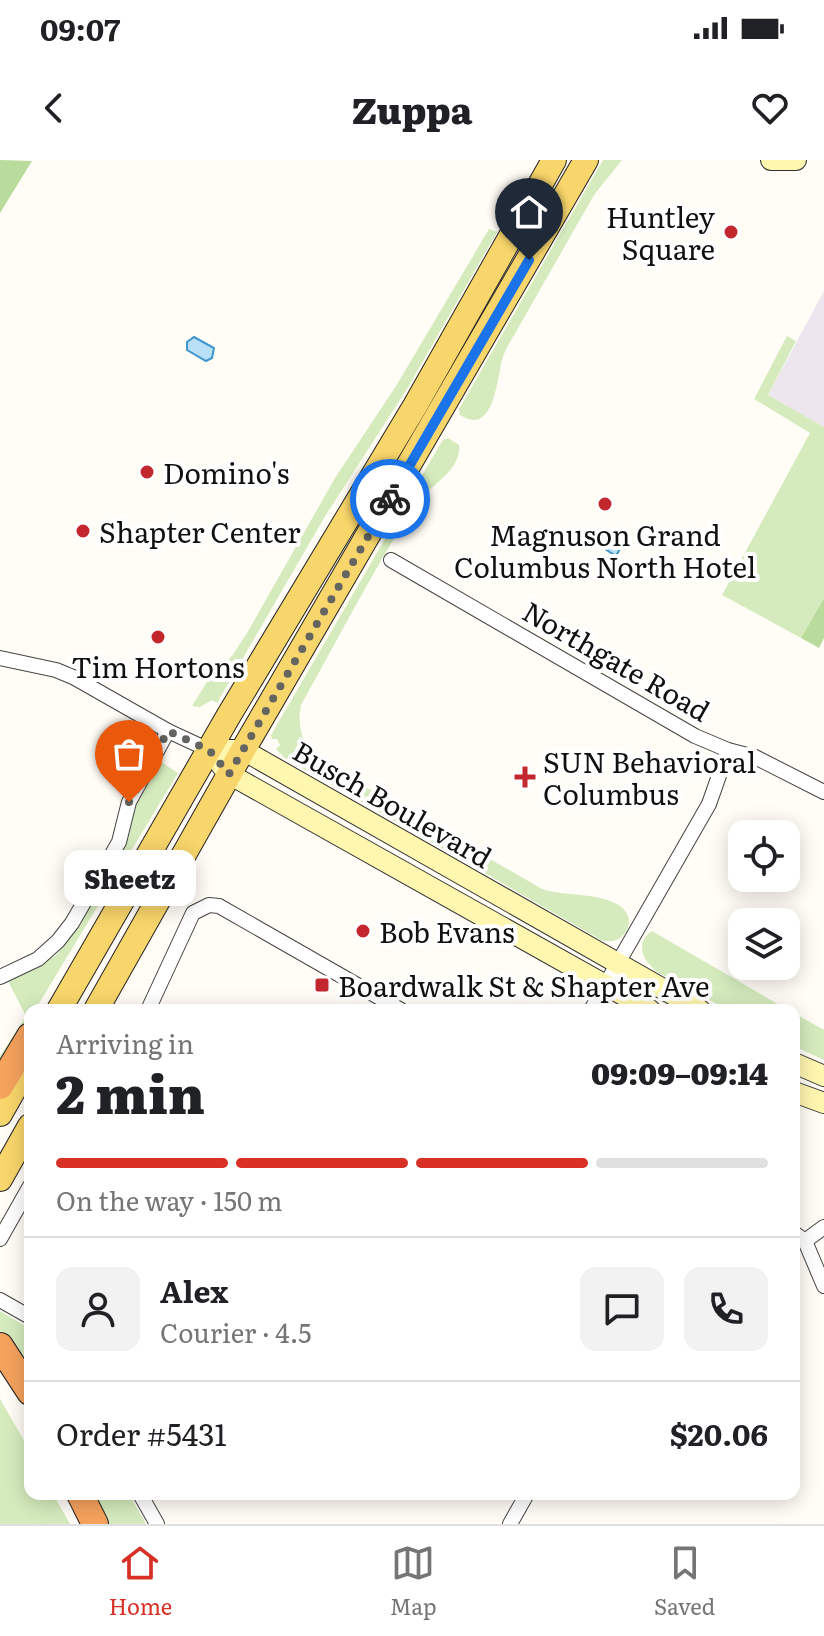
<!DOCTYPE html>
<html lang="en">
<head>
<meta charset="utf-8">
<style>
  :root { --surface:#fff; --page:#f2f2f2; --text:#202124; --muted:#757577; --line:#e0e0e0; --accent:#d93025 }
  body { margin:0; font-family:Literata,serif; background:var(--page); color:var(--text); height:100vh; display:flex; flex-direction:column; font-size:30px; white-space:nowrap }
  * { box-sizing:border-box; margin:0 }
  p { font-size:26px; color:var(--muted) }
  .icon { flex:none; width:44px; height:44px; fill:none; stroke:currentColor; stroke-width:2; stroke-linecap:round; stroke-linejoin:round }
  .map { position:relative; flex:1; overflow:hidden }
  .sheet { position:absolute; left:24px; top:844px; width:776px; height:496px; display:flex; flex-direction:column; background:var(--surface); border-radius:16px; box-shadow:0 4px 20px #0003 }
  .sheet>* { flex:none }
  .tools { position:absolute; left:728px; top:660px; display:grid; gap:16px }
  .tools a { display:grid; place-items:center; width:72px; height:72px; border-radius:16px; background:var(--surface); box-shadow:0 4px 20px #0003; font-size:40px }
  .pin { position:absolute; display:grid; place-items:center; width:68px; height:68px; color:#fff; margin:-82px -34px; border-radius:50% 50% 50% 0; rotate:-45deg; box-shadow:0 0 8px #0007 }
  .pin .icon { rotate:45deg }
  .courier { position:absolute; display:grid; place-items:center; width:80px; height:80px; margin:-40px; border:6px solid #1a73e8; border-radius:50%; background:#fff; color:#222; box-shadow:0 2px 10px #0007 }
  .bubble { position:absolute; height:56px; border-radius:16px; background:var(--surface); box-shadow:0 4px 20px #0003; font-size:26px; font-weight:800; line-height:56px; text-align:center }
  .head em { font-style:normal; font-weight:800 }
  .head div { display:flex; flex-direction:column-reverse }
  .head { display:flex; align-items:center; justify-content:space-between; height:136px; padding:0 32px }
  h1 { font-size:52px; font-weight:800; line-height:60px }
  .bar { display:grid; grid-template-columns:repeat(4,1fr); gap:12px 8px; align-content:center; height:96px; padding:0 32px }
  .bar i { height:10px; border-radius:6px; background:var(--line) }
  .bar .on { background:var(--accent) }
  .bar p { grid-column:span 4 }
  .line { display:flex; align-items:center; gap:20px; padding:0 32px; border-top:2px solid var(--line) }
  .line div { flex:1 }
  .round { display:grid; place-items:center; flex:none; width:84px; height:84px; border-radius:16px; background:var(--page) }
  .status { display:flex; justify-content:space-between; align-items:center; height:56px; padding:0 40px; background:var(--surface); direction:ltr }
  .status svg { height:22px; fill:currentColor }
  header { display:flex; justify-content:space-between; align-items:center; height:104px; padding:0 32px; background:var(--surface); font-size:36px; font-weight:800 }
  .tab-bar { display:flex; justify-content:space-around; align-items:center; height:112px; border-top:2px solid var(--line); background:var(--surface); font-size:22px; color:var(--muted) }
  .tab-bar a { display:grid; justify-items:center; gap:4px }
  .tab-bar .on { color:var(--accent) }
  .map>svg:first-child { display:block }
  .industrial { fill:#eee6ef }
  .green { fill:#d5ebbd }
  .forest { fill:#b9dc9c }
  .water { fill:#b9e0f7; stroke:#3f96cf; stroke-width:2 }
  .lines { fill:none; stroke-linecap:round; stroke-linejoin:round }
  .minor-casing { stroke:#444; stroke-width:16 }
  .secondary-casing { stroke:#333; stroke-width:22 }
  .primary-casing { stroke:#222; stroke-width:26 }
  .motorway-casing { stroke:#222; stroke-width:28 }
  .minor { stroke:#fff; stroke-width:14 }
  .secondary { stroke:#fff6b0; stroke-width:20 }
  .primary { stroke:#f9d66b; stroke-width:24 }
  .motorway { stroke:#f5a25d; stroke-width:26 }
  .done { stroke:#646461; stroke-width:8; stroke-dasharray:0 14.4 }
  .route { stroke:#1a73e8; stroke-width:10 }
  .poi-dot { fill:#c4262e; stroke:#fff; stroke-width:3 }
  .labels { text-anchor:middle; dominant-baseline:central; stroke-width:8; stroke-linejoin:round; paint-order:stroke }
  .poi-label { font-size:28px; fill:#111; stroke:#fff; text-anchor:start }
  .street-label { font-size:28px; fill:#111; stroke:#fff }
</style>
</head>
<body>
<div class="status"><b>09:07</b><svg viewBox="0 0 49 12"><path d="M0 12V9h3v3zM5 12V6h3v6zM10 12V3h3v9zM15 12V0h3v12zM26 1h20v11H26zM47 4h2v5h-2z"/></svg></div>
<header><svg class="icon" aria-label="back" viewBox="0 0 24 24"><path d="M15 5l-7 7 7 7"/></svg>Zuppa<svg class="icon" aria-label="heart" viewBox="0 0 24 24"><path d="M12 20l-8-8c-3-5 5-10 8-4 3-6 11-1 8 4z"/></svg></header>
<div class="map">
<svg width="824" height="1364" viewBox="0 0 824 1364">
  <rect width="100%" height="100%" fill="#fffdf5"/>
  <!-- industrial -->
  <polygon class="industrial" points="824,131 824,267 768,235"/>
  <!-- green -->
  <g class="green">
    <path d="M603,0H622L594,35L513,177C509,184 504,192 502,200C497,219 494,277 460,255L459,249Z"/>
    <polygon points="489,69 497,72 407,229 324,358 217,543 212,540 200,547 192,546 210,517 232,496 247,473 335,318 396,226"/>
    <polygon points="787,176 796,181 768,235 824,267 824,438 801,478 722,435 810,273 754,239"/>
    <path d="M448,278L459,285C462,312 426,327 413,347C373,411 338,479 301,545C296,570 304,587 324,603L542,729C566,737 594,732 617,744C641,757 625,788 601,780L285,598L276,589L280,585L277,579H272L271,575L442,281Z"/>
    <polygon points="160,601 178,613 35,850 30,850 30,859 0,909 0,896 26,856 8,821 55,796 65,784 124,683 135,645"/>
    <path d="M652,771L788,850H728L657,812C643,801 634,783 652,771Z"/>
    <polygon points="794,853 824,870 824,900 794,886"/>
    <polygon points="0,1151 30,1169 30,1214 15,1188 0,1170"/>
    <polygon points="0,1239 30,1291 30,1334 53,1334 70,1364 0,1364"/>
    <polygon points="92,1334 129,1334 146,1364 108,1364"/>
  </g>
  <!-- forest -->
  <g class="forest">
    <polygon points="0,0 32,1 0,53"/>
    <polygon points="824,438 824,478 819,488 801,478"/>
  </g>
  <!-- water -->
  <g class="water">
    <polygon points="194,177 214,188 212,198 206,201 187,190 187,182"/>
    <polygon points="603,374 622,385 616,396 597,384 596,378"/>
  </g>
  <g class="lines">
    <defs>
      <g id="minor">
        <polyline points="391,400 695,576 728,590 755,597 824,632"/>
        <polyline points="0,498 56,510 73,517 168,571 209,590"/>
        <polyline points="0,817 38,799 58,781 72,763 119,682 129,642 168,571"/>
        <polyline points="148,850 193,753 209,745 219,746 401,850"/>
        <polyline points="591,850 709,644 728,590"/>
        <polyline points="794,1073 805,1081 824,1126"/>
        <polyline points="0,1079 30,1026"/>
        <polyline points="805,1081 824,1067"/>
        <polyline points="0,1140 30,1157"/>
        <polyline points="140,1334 157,1364"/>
        <polyline points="510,1364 527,1334"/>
      </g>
      <g id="secondary">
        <polyline points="771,0 796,0"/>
        <polyline points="209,590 243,590 700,850"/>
        <polyline points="221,605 229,614 650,850"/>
        <polyline points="794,903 824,916"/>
        <polyline points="794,932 824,943"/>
      </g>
      <g id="primary">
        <polyline points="59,850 229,555 415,246 554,0"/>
        <polyline points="96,850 243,590 586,0"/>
        <polyline points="0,954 30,901"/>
        <polyline points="0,1019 30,966"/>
      </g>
      <g id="motorway">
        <polyline points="0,926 30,876"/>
        <polyline points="0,1186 30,1232"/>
        <polyline points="80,1334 95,1364"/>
      </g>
    </defs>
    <!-- minor casing -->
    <use href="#minor" class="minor-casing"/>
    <!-- secondary casing -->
    <use href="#secondary" class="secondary-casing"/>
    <!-- primary casing -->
    <use href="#primary" class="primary-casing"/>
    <!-- motorway casing -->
    <use href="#motorway" class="motorway-casing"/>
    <!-- minor -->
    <use href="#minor" class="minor"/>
    <!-- secondary -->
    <use href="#secondary" class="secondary"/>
    <!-- primary -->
    <use href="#primary" class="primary"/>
    <!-- motorway -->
    <use href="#motorway" class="motorway"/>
  </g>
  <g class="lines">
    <!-- done -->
    <polyline class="done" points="129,642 168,571 209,590 229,614 390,339"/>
    <!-- route -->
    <polyline class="route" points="390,339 529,100"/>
  </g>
  <!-- markers -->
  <g class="poi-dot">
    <circle cx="731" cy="72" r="8"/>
    <circle cx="147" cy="312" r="8"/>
    <circle cx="605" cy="344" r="8"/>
    <circle cx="83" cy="371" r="8"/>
    <circle cx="158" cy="477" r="8"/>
    <path d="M521 605h8v8h8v8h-8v8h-8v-8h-8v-8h8z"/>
    <circle cx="363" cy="771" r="8"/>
    <rect x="314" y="817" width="16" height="16" rx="4"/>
  </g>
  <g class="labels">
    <!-- poi labels -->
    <g class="poi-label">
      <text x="715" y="56" text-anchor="end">Huntley<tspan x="715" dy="32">Square</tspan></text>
      <text x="163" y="312">Domino's</text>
      <text x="99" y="371">Shapter Center</text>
      <text x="605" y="374" text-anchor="middle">Magnuson Grand<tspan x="605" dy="32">Columbus North Hotel</tspan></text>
      <text x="158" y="506" text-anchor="middle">Tim Hortons</text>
      <text x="543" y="601">SUN Behavioral<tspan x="543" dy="32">Columbus</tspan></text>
      <text x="379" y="771">Bob Evans</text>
      <text x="338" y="825">Boardwalk St &amp; Shapter Ave</text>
    </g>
    <!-- street labels -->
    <g class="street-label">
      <text transform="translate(617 500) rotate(30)">Northgate Road</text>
      <text transform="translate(393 643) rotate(30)">Busch Boulevard</text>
    </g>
  </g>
</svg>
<div class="tools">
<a><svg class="icon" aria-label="locate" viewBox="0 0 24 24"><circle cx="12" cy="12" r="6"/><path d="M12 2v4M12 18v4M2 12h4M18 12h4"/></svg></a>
<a><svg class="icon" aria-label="layers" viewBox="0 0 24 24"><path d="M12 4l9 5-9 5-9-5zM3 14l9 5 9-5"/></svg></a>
</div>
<div class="pin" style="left:129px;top:642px;background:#ea580c"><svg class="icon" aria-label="bag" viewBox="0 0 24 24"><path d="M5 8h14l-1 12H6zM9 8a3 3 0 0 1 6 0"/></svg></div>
<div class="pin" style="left:529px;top:100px;background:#1f2937"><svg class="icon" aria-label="home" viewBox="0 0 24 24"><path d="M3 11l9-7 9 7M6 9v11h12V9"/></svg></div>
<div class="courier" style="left:390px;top:339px"><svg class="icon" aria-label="bike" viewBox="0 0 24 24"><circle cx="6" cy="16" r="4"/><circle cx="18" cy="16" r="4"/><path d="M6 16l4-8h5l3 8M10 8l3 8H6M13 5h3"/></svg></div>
<div class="bubble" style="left:64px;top:690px;width:132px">Sheetz</div>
<section class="sheet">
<div class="head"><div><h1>2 min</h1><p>Arriving in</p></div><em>09:09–09:14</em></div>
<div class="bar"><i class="on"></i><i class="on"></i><i class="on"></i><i></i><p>On the way · 150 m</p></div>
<div class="line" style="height:144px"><a class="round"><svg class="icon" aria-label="person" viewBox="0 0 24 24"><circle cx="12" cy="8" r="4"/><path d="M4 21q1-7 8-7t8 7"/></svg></a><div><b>Alex</b><p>Courier · 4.5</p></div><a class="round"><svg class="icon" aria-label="chat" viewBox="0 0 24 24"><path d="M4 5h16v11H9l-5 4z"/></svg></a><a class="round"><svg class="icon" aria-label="phone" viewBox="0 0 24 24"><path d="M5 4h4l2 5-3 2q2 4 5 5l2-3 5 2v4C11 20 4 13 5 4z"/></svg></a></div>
<div class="line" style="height:104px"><div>Order #5431</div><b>$20.06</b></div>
</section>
</div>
<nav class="tab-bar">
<a class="on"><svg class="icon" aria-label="home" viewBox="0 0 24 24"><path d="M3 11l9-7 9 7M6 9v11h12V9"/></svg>Home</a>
<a><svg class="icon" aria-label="map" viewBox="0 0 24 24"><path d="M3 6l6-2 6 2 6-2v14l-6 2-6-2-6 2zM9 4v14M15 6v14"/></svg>Map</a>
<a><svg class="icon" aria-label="saved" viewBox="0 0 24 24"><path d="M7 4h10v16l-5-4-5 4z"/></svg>Saved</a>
</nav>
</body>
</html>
